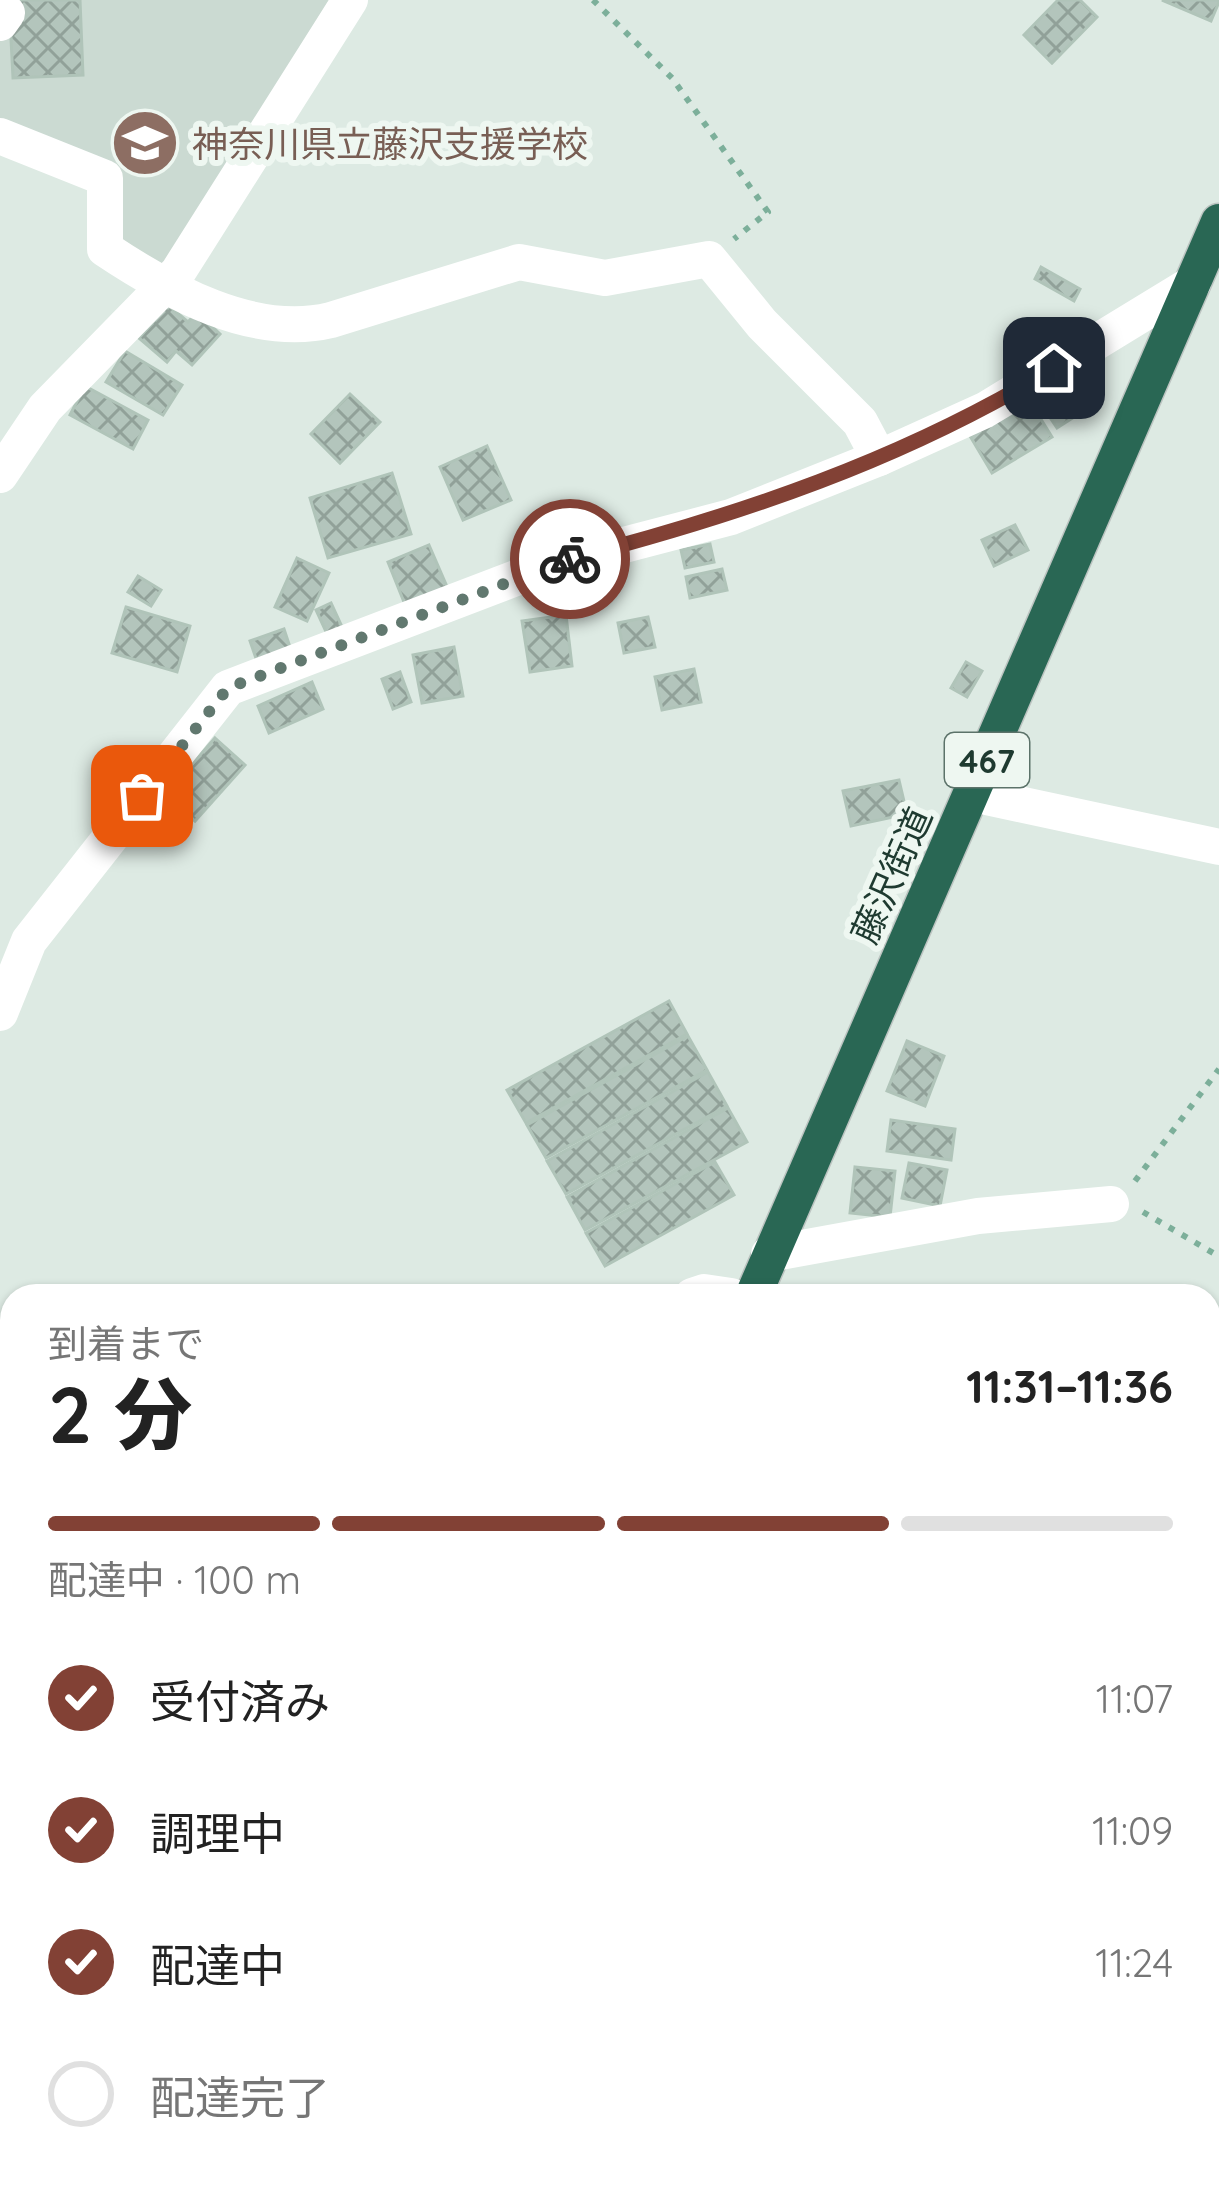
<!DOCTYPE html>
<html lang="ja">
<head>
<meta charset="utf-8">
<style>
  :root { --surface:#fff; --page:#f2f2f2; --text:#222; --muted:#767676; --line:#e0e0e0; --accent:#824135 }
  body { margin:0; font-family:Quicksand,"Noto Sans JP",sans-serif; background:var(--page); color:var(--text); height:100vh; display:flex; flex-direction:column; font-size:45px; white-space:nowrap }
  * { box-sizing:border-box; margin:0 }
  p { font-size:39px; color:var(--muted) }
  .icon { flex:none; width:66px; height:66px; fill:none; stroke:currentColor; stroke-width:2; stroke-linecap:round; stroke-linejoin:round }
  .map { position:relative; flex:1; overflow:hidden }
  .panel { position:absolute; left:0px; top:1284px; width:1221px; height:903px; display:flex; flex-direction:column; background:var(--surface); border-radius:36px 36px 0 0; box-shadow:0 3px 9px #0004 }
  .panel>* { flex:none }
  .pin { position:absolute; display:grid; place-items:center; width:102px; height:102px; color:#fff; margin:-51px; border-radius:24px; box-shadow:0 6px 18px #0006 }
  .courier { position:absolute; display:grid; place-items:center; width:120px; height:120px; margin:-60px; border:9px solid #824135; border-radius:50%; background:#fff; color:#222; box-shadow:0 3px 15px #0007 }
  .head em { font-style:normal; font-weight:800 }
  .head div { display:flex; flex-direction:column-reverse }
  .head { display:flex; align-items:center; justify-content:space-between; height:204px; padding:0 48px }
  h1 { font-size:78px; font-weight:800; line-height:90px }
  .bar { display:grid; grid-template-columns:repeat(4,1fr); gap:18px 12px; align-content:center; height:144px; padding:0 48px }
  .bar i { height:15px; border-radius:9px; background:var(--line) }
  .bar .active { background:var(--accent) }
  .bar p { grid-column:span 4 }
  ol { padding:0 48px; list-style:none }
  li { display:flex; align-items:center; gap:36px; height:132px }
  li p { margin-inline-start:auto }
  li .icon { padding:12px; border-radius:50%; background:var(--accent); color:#fff; stroke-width:4 }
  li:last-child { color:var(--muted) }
  li i { width:66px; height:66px; border:6px solid var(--line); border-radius:50% }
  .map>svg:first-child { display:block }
  .built { fill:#cbdad2 }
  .building { fill:url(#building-cross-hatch); stroke:#b0c4b9; stroke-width:3 }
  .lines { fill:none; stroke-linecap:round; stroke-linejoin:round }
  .highway-casing { stroke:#bcc4c1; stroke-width:39 }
  .path { stroke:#7caf9a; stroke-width:6; stroke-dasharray:6 9; stroke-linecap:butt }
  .minor { stroke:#fff; stroke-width:36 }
  .highway { stroke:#296754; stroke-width:36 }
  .done { stroke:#61786f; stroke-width:12; stroke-dasharray:0 21.6 }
  .route { stroke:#824135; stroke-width:15 }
  .labels { text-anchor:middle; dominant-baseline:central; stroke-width:12; stroke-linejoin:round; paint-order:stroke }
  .shield { fill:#eef7f1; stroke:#5c736a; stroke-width:3 }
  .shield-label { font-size:33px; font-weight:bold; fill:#1e3a30 }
  .education-label { font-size:36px; fill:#785e54; stroke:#eef7f1; text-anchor:start }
  .street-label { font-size:36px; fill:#1e3a30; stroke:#eef7f1 }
</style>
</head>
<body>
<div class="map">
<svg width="1219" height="2185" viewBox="0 0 1219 2185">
  <defs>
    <pattern id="building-cross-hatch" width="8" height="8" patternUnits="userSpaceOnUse" patternTransform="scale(3)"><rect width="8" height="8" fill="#b3c5bc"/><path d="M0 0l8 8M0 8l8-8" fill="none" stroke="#91a199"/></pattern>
  </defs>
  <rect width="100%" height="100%" fill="#ddeae3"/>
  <!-- built -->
  <polygon class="built" points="0,0 329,0 161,273 96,217 96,161 0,126"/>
  <!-- building -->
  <g class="building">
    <polygon points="9,0 80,0 83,75 13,78"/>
    <polygon points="1058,0 1080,0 1097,17 1052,63 1024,35"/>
    <polygon points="1162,0 1219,0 1219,2 1211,21"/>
    <polygon points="1041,267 1080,289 1074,301 1035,279"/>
    <polygon points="168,305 188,322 197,312 220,334 192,365 176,351 167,362 139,338"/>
    <polygon points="125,351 182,385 163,415 106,382"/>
    <polygon points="1081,374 1099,401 1057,428 1039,401"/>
    <polygon points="85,386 148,420 133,449 70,415"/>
    <polygon points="350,394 380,422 340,463 311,434"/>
    <polygon points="1029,400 1052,437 992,473 970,436"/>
    <polygon points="487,446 511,500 463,520 440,467"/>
    <polygon points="392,473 411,534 328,558 310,498"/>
    <polygon points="1015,525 1028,550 994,566 982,540"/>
    <polygon points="710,544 714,562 685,568 681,550"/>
    <polygon points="429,545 448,589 406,607 388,562"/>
    <polygon points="297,558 329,573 307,621 275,607"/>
    <polygon points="722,569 727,590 690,598 686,577"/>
    <polygon points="138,576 161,590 151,606 128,592"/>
    <polygon points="331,603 343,629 328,636 316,610"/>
    <polygon points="126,607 190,626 177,672 112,653"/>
    <polygon points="566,615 572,666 530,672 522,621"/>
    <polygon points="648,617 655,647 624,653 618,623"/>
    <polygon points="284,629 293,656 259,667 250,641"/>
    <polygon points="454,647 463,696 422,703 413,655"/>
    <polygon points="966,662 982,671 967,697 951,688"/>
    <polygon points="694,669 701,702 662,710 655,677"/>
    <polygon points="400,672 411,702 393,709 382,679"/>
    <polygon points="312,682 323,709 269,733 258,706"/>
    <polygon points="215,738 245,765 195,821 166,794"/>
    <polygon points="899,780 907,814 851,826 843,791"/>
    <polygon points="669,1001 687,1034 526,1123 507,1090"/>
    <polygon points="688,1036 707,1070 546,1158 527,1125"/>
    <polygon points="907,1041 944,1056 925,1106 887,1091"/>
    <polygon points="708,1072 727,1106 566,1194 547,1161"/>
    <polygon points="728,1108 747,1142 585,1230 567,1197"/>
    <polygon points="891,1120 955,1129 951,1160 887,1151"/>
    <polygon points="715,1162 734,1195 605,1266 586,1233"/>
    <polygon points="909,1163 947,1170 940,1206 902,1198"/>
    <polygon points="855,1167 895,1171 890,1217 850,1213"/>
    <polygon points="12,1587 12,1633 0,1641 0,1595"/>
    <polygon points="4,1783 12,1792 12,1822 0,1832"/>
    <polygon points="0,1909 12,1916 10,1956 0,1950"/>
    <polygon points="40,2175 104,2175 90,2185 27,2185"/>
    <rect x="534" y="2175" width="43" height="10"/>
  </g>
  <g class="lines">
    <defs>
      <g id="highway">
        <polyline points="753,1296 1219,222"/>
        <polyline points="272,2185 278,2175"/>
      </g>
    </defs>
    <!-- highway casing -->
    <use href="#highway" class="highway-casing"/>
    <!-- path -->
    <g class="path">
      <polyline points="593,0 672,78 768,212 734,239"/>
      <polyline points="1135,1181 1219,1069"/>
      <polyline points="1143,1212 1215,1254"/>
      <polyline points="1209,2077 1219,2086"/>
      <polyline points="651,2175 659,2185"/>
      <polyline points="891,2185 902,2175"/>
    </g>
    <!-- minor -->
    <g class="minor">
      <polyline points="0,7 7,13 0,23"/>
      <path d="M0,136L105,178V249C168,291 253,339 331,320L519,262L605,278L709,259L762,324L860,422L879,458"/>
      <polyline points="0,475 45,408 178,272 350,0"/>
      <polyline points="972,794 1219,847"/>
      <polyline points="0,1013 29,941 228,688 555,563 731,517 879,458 985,410 1193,283"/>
      <polyline points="769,1254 978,1216 1111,1204"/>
      <polyline points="692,1296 704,1292 731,1296"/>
      <polyline points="0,1848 12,1839"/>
    </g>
    <!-- highway -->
    <use href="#highway" class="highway"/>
  </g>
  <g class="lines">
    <!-- done -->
    <polyline class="done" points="142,796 228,688 570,559"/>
    <!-- route -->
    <path class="route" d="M570,559C740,515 903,460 1054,368"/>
  </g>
  <!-- icons -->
  <defs>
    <symbol id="school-disc" viewBox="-11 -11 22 22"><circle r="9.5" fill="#8d6e63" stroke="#eef7f1"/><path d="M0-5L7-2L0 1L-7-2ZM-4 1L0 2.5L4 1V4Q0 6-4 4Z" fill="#fff"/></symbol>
  </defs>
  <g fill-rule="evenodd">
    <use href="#school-disc" x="107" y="105" width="76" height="76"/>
  </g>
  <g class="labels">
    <!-- shield labels -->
    <rect class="shield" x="945" y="733" width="84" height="54" rx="9"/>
    <g class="shield-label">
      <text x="987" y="760">467</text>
    </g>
    <!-- education labels -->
    <g class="education-label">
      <text x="192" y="143">神奈川県立藤沢支援学校</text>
    </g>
    <!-- street labels -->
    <g class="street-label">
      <text transform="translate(891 875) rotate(-66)">藤沢街道</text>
    </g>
  </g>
</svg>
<div class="pin" style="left:142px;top:796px;background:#ea580c"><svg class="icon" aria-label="bag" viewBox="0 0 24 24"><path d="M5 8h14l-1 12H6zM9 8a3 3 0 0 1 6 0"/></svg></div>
<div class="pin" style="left:1054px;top:368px;background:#1f2937"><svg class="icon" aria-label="home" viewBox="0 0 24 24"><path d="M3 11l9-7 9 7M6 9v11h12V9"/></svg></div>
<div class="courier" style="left:570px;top:559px"><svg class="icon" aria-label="bike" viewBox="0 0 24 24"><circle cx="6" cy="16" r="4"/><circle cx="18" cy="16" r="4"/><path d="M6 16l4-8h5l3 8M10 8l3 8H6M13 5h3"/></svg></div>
<section class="panel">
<div class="head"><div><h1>2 分</h1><p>到着まで</p></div><em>11:31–11:36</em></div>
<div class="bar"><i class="active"></i><i class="active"></i><i class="active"></i><i></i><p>配達中 · 100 m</p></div>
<ol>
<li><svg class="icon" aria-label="check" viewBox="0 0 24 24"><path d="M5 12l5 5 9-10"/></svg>受付済み<p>11:07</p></li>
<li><svg class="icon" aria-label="check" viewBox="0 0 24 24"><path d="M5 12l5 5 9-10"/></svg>調理中<p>11:09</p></li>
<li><svg class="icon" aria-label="check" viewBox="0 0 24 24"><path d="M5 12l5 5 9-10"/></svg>配達中<p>11:24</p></li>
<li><i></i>配達完了</li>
</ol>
</section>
</div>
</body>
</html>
